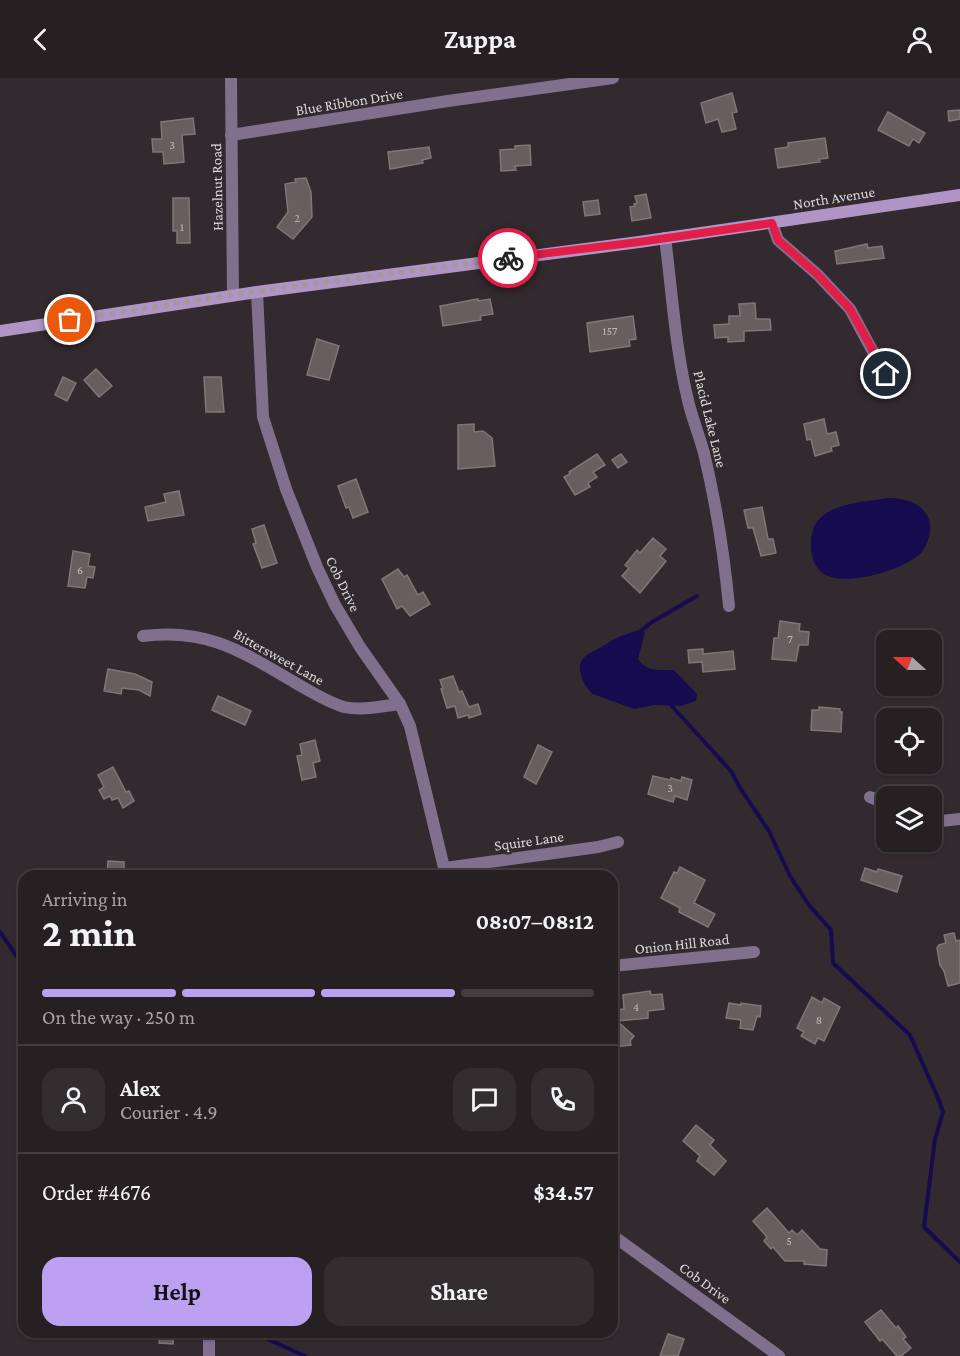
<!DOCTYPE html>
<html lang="en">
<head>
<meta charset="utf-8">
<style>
  :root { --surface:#262022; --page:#322d2f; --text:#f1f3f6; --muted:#a4a3a5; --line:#423e40; --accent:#bca0f2 }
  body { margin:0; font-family:"Crimson Pro",serif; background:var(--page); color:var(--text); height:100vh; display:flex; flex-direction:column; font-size:22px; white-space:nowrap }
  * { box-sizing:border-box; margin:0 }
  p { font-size:20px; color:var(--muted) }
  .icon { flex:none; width:33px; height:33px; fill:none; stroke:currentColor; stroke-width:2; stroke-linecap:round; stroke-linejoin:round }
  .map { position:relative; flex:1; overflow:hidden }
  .drawer { position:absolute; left:18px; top:792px; width:600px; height:468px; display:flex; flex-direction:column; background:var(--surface); border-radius:18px; box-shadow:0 2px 4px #0004,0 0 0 2px var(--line) }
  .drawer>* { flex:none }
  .needle { width:39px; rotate:291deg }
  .fabs { position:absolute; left:876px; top:552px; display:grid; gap:12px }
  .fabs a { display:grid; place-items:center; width:66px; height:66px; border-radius:12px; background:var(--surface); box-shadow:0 2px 4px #0004,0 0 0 2px var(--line); font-size:30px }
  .pin { position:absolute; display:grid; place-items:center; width:51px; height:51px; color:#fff; margin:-26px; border:3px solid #fff; border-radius:50%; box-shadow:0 2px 6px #0007 }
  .courier { position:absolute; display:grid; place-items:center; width:60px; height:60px; margin:-30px; border:4px solid #e11d48; border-radius:50%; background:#fff; color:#222; box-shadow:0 2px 8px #0007 }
  .headline em { font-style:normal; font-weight:700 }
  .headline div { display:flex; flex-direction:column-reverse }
  .headline { display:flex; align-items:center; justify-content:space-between; height:102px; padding:0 24px }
  h1 { font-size:39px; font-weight:700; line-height:45px }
  .bar { display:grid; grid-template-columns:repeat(4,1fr); gap:9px 6px; align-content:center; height:72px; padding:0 24px }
  .bar i { height:8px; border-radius:4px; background:var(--line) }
  .bar .selected { background:var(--accent) }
  .bar p { grid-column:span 4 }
  .line { display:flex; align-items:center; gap:15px; padding:0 24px; border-top:2px solid var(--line) }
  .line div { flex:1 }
  .round { display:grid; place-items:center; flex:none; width:63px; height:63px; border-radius:18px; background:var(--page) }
  .primary-button { display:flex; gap:12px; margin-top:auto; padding:12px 24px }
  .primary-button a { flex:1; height:69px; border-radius:18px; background:var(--accent); color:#111; font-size:24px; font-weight:700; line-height:69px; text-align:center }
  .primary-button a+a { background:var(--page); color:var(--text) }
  header { display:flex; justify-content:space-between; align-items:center; height:78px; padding:0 24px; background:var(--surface); font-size:27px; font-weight:700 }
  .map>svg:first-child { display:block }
  .water { fill:#170b4f }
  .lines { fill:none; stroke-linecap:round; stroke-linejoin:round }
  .stream { stroke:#170b4f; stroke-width:4 }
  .building { fill:#695e5f; stroke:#817676; stroke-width:1.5 }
  .street { stroke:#816f8e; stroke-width:12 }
  .secondary { stroke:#b194c6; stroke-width:12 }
  .done { stroke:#a09a9e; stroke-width:6; stroke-dasharray:0 10.8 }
  .route { stroke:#e11d48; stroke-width:8 }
  .labels { text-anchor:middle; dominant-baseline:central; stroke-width:5; stroke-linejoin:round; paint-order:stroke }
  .number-label { font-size:12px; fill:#bfb9bb }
  .street-label { font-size:15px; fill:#dcd7da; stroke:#322a2e }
</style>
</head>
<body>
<header><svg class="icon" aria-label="back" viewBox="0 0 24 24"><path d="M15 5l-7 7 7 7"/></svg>Zuppa<svg class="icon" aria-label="person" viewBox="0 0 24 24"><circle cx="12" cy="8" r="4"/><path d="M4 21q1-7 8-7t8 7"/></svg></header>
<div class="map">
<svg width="960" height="1278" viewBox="0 0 960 1278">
  <rect width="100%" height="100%" fill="#322a2e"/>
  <!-- water -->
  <g class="water">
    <path d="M887,420C911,419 936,431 929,459C927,465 925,470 921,475C905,492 837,513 819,492C813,485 811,476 811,467C810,424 857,426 887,420Z"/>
    <path d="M639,552L645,554L638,581C647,594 660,592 674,592L697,616L696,623L681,628L654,627L634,631L593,616C587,611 585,607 582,600C574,578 590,576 605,567C616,559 626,556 639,552Z"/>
  </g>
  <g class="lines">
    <!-- stream -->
    <g class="stream">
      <polyline points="637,556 652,544 697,518"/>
      <polyline points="669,625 731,693 740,710 769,753 790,798 809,827 831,852 833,885 910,957 938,1020 943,1034 935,1061 924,1149 960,1184"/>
      <polyline points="0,854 24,889"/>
      <polyline points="258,1254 261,1258 305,1278"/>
    </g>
  </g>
  <!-- building -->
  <g class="building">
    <polygon points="732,15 737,34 732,35 736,51 722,54 718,41 706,45 701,25"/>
    <polygon points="960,32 960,41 949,43 948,33"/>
    <polygon points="888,34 925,55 919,65 913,61 909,68 878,52"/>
    <polygon points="193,40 195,56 182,57 184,84 164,86 163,74 153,74 152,61 162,61 161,44"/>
    <polygon points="825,60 828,80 819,81 820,84 778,90 775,71 788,69 788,65"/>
    <polygon points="530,67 531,87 515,88 516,92 501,93 500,72 515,71 515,68"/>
    <polygon points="429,69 431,80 422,82 423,85 390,91 388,74"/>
    <polygon points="306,100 311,114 312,139 293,161 277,149 288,134 285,106 296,104 295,101"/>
    <polygon points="646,116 651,140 632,143 630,129 635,128 634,126 637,125 635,118"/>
    <polygon points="173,120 189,120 190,165 177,165 177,153 173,153"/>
    <polygon points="598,122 600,136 585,138 583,124"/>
    <polygon points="867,166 868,170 882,168 884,180 837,186 835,173"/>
    <polygon points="478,221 478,223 490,221 493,236 480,238 481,242 443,248 440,228"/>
    <polygon points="755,225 756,241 770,241 771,252 744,253 744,263 728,264 728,259 715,260 714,247 729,246 729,238 740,238 739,226"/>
    <polygon points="633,238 636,261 629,262 630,268 590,274 587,245"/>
    <polygon points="317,261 339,268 329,302 307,297"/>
    <polygon points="96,291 112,308 99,319 84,302"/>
    <polygon points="63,299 76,305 67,323 55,317"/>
    <polygon points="204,299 221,299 224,334 206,334"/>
    <polygon points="824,341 827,356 836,354 839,367 831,369 832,373 815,378 811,361 807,362 804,346"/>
    <polygon points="474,346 474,354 483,353 492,360 495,388 458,391 458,347"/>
    <polygon points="597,376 605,387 593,394 597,399 588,405 590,409 575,417 564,399 570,396 569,394"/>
    <polygon points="621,376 627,384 618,390 612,382"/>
    <polygon points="356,401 368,434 353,440 349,429 346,430 338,408"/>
    <polygon points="179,413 184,437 148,443 145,429 166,424 164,416"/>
    <polygon points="762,429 768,461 773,461 776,475 761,478 753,450 748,450 744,432"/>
    <polygon points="264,447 277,485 262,490 253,466 256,465 252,451"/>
    <polygon points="653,460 666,471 660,478 666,483 640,515 622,498 629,490 625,487 637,472 640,475"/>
    <polygon points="73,473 90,476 88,488 95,489 93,500 87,499 85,510 68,508"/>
    <polygon points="398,491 404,499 407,497 418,517 423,514 430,526 410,538 402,528 397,531 382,501"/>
    <polygon points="780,543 800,546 799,553 809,554 808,567 799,567 796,583 772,581 774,560 778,560"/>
    <polygon points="703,571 703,576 733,573 735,591 703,594 702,584 689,585 688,572"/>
    <polygon points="108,591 135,596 152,604 150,618 139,612 122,610 121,616 104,613"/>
    <polygon points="453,598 459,614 462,613 469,629 478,626 481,636 469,640 468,637 458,640 455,628 447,630 441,611 443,611 440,602"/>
    <polygon points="218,618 251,633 245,647 212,632"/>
    <polygon points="819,629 840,631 840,634 842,634 841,654 811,652 812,632 819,632"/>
    <polygon points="315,662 320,683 313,685 316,699 302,702 297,678 302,677 300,666"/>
    <polygon points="538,667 552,674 536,706 524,699"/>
    <polygon points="113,689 126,714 129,713 134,723 123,730 118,720 112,722 110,718 104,721 99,712 104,709 98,697"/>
    <polygon points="653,698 670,702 671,700 681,703 682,699 692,702 687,722 675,718 673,724 648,716"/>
    <polygon points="108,783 124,784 124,798 107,798"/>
    <polygon points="680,789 705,802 694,825 715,836 708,849 679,834 680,830 661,820 674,794 677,795"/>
    <polygon points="865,790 877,794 878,791 902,798 897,814 861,802"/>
    <polygon points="954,855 956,863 960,862 960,905 948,908 944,893 940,887 937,870 939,867 946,865 944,857"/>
    <polygon points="650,913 651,917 662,916 664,931 648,933 648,940 617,943 634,958 630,963 631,967 612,969 612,932 624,931 623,917"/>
    <polygon points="812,919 822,925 824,920 840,929 824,963 818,960 815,966 801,958 804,954 797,950"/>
    <polygon points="729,925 741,927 741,925 761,928 760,939 757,938 753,952 740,950 741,942 726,940"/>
    <polygon points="696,1047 714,1062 710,1067 726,1083 714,1097 697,1083 700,1078 683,1063"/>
    <polygon points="767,1130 789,1155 792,1152 797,1157 802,1152 820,1171 827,1172 826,1188 804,1186 804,1183 785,1183 773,1169 771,1171 764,1163 767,1159 753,1143"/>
    <polygon points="881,1232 896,1250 898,1248 906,1259 903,1261 911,1270 901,1278 897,1278 882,1261 880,1263 865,1244"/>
    <polygon points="160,1254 174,1254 173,1266 159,1265"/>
    <polygon points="668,1256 684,1261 678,1278 660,1278"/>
  </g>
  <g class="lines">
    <!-- street -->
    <g class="street">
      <polyline points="231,0 233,217"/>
      <polyline points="231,57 448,23 613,0"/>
      <polyline points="772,145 778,162 818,197 850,231 887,300"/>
      <path d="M665,160C672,213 675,267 687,318C691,338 699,356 704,375C716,425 724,476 729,528"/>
      <polyline points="257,214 263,339 286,411 317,489 335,527 360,569 400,626 410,648 446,798"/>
      <path d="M143,558C207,550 241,573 294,604C310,613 327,624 344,629C362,633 382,628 400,626"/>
      <polyline points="870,719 886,726"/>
      <polyline points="932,744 960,741"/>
      <polyline points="445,790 598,769 618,764"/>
      <polyline points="612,888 754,874"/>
      <polyline points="612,1157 779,1278"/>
      <polyline points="209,1278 209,1254"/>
    </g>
    <!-- secondary -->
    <polyline class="secondary" points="0,253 257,214 639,164 960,117"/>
  </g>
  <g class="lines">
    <!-- done -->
    <polyline class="done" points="70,242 245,215 508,180"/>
    <!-- route -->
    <polyline class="route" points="508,180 639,164 772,145 778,162 818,197 850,231 886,296"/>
  </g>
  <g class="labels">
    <!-- number labels -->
    <g class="number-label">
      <text x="172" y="67">3</text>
      <text x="297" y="140">2</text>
      <text x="182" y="149">1</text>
      <text x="610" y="253">157</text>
      <text x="80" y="492">6</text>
      <text x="790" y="561">7</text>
      <text x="670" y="710">3</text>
      <text x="636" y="929">4</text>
      <text x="819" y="942">8</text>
      <text x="789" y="1163">5</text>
    </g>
    <!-- street labels -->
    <g class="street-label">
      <text transform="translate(349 24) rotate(-9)">Blue Ribbon Drive</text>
      <text transform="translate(217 109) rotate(-91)">Hazelnut Road</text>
      <text transform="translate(834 120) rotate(-9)">North Avenue</text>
      <text transform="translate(710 341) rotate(76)">Placid Lake Lane</text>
      <text transform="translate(343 506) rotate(64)">Cob Drive</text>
      <text transform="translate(279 579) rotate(29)">Bittersweet Lane</text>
      <text transform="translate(529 763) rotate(-8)">Squire Lane</text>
      <text transform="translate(682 866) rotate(-6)">Onion Hill Road</text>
      <text transform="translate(705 1205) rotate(36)">Cob Drive</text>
    </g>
  </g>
</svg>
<div class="fabs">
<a><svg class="needle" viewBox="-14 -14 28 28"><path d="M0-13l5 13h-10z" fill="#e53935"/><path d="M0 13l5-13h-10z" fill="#a4a3a5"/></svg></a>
<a><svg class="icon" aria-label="locate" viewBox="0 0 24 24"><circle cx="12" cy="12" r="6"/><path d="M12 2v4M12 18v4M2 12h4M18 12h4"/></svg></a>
<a><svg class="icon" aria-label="layers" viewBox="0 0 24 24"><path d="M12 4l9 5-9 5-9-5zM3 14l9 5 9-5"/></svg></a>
</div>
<div class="pin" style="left:70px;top:242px;background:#ea580c"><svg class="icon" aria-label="bag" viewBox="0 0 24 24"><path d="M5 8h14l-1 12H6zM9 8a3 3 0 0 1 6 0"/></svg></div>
<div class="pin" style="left:886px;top:296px;background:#1f2937"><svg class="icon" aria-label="home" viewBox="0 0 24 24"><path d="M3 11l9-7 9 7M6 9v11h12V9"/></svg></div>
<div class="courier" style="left:508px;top:180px"><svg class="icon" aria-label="bike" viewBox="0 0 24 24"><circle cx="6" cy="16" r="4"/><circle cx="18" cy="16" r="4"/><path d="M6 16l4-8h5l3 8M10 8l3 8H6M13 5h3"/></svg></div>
<section class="drawer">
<div class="headline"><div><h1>2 min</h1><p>Arriving in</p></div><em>08:07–08:12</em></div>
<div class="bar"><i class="selected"></i><i class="selected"></i><i class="selected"></i><i></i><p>On the way · 250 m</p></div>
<div class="line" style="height:108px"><a class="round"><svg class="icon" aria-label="person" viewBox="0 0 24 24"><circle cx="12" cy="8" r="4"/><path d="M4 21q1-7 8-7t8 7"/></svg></a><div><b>Alex</b><p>Courier · 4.9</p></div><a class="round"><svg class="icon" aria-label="chat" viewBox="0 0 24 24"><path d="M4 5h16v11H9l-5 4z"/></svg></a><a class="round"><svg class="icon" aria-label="phone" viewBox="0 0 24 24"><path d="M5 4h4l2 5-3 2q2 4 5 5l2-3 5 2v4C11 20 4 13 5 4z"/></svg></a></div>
<div class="line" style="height:78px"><div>Order #4676</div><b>$34.57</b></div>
<div class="primary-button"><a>Help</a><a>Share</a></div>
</section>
</div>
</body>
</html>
